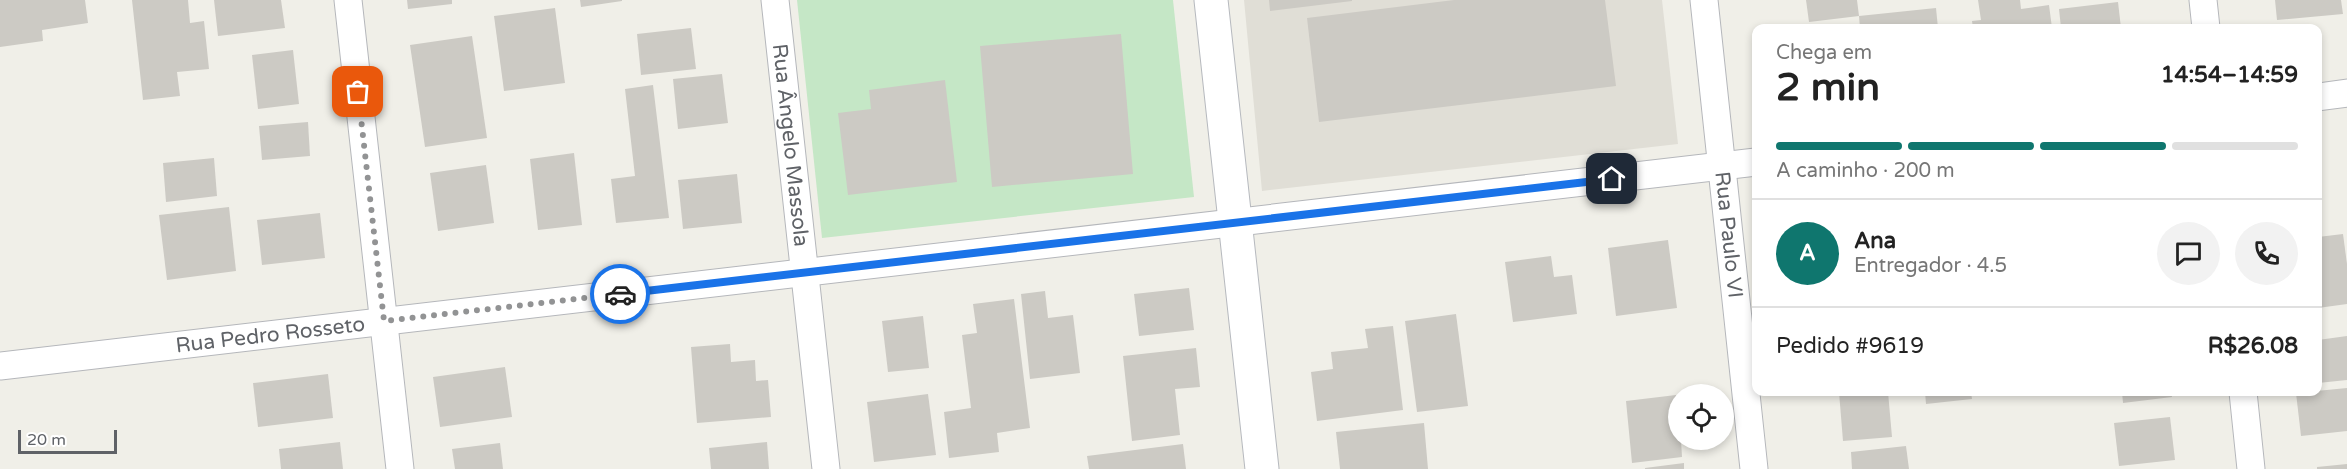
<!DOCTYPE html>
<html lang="pt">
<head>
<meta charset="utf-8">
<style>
  :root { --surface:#fff; --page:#f2f2f2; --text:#222; --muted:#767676; --line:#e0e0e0; --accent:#0f766e }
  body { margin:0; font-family:"Varela Round",sans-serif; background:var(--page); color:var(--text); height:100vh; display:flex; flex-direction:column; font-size:22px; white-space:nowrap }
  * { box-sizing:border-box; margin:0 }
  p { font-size:20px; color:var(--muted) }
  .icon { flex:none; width:33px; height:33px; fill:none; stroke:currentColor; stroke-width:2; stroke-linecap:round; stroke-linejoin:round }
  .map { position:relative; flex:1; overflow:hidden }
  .side { position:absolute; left:1752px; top:24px; width:570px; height:372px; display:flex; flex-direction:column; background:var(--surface); border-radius:12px; box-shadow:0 3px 9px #0003 }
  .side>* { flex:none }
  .buttons { position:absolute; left:1668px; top:384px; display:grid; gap:12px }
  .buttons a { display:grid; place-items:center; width:66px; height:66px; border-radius:50%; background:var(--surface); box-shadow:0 3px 9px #0003; font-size:30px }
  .scale { position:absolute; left:18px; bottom:15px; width:99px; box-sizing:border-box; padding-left:6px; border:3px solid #5f6267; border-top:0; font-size:16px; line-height:21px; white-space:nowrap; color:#5f6267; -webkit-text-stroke:4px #fff; paint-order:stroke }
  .pin { position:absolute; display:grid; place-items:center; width:51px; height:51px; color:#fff; margin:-26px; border-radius:12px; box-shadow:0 3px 9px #0006 }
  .courier { position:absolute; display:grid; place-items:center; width:60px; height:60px; margin:-30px; border:4px solid #1a73e8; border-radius:50%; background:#fff; color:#222; box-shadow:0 2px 8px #0007 }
  .headline em { font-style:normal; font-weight:800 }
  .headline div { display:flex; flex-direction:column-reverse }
  .headline { display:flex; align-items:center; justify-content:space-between; height:102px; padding:0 24px }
  h1 { font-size:39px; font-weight:800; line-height:45px }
  .bar { display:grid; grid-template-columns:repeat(4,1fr); gap:9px 6px; align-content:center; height:72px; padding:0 24px }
  .bar i { height:8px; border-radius:4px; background:var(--line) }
  .bar .active { background:var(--accent) }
  .bar p { grid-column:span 4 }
  .line { display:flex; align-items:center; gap:15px; padding:0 24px; border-top:2px solid var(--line) }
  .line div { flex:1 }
  .round { display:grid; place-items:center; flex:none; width:63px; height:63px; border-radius:32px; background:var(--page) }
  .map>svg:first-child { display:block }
  .education { fill:#e0ded6 }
  .green { fill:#c5e7c6 }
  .building { fill:#cccac4 }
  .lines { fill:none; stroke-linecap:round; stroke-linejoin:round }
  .street-casing { stroke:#b5b7bb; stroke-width:29 }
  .secondary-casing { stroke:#b6b9be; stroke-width:35 }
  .street { stroke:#fff; stroke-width:27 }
  .secondary { stroke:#fff; stroke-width:33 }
  .done { stroke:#929394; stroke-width:6; stroke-dasharray:0 10.8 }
  .route { stroke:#1a73e8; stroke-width:8 }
  .labels { text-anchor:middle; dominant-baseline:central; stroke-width:4.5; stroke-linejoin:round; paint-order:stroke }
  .street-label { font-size:21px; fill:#5f6267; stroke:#fff }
</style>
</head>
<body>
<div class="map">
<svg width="2347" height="469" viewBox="0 0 2347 469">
  <rect width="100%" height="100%" fill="#f0efe8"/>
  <!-- education -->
  <polygon class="education" points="1244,0 1662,0 1678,144 1262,191"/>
  <!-- green -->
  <polygon class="green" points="797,0 1173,0 1194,197 822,238"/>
  <!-- building -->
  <g class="building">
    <polygon points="0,0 85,0 88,23 42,30 43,41 0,47"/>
    <polygon points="132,0 188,0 190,23 204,21 209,69 177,72 180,96 143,100"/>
    <polygon points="214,0 281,0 285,28 218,36"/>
    <polygon points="407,0 452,0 452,4 408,9"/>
    <polygon points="580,0 622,0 622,1 581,7"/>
    <polygon points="1269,0 1352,0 1352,1 1270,11"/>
    <polygon points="1454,0 1605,0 1616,86 1319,122 1307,18"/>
    <polygon points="1806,0 1857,0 1859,16 1809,22"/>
    <polygon points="1978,0 2020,0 2021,9 2049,5 2052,28 1973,28 1972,21 1981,20"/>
    <polygon points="2275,0 2341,0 2343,14 2277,20"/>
    <polygon points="2118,2 2121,28 2061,28 2059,9"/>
    <polygon points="555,8 565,83 504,91 494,16"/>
    <polygon points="1936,8 1938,28 1860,28 1859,16"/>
    <polygon points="691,28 696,69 641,75 637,34"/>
    <polygon points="1121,34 1133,174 992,187 980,46"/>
    <polygon points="472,36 487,138 425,147 410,45"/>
    <polygon points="293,50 299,104 258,109 252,55"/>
    <polygon points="722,74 728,123 678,129 673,79"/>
    <polygon points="945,80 957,182 848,195 838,113 871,109 869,90"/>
    <polygon points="653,85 669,218 616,223 611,179 635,176 625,89"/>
    <polygon points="308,122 310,156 262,160 259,126"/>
    <polygon points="574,153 582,225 538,230 530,159"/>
    <polygon points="214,158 217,196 166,202 163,163"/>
    <polygon points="486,165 494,223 438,231 430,173"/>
    <polygon points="737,174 742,223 683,229 678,180"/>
    <polygon points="229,207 236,271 167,280 159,215"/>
    <polygon points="320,213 325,258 262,265 257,220"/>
    <polygon points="2343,234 2347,264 2347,304 2318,308 2318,237"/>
    <polygon points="1668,240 1677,308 1616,316 1608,248"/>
    <polygon points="1551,256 1554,277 1572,275 1577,314 1513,322 1505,262"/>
    <polygon points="1189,288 1194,330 1139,336 1134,294"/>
    <polygon points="1045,291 1048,318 1073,315 1080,373 1030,379 1021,294"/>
    <polygon points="1014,299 1030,428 997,433 999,452 949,458 944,412 971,408 962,335 977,333 973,304"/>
    <polygon points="1456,314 1468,406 1417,412 1405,321"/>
    <polygon points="923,316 929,368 888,372 882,321"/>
    <polygon points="1393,326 1403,410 1317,421 1311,372 1333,369 1331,352 1368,348 1365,329"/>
    <polygon points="2347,336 2347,380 2318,383 2318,340"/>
    <polygon points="730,344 731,362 755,360 756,381 768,380 771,417 697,423 691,347"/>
    <polygon points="1196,348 1200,387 1175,389 1180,435 1132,441 1123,356"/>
    <polygon points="505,367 512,417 440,427 433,377"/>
    <polygon points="328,374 333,418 258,427 253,383"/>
    <polygon points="2347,388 2347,431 2301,436 2296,393"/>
    <polygon points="1839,392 1888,392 1892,437 1843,441"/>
    <polygon points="1925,392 1971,392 1972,399 1926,404"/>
    <polygon points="2122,392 2171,392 2172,397 2123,403"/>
    <polygon points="928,394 936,455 874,462 867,402"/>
    <polygon points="1676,395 1678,440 1681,440 1682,457 1632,463 1626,401"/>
    <polygon points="2170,417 2175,460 2119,466 2114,423"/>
    <polygon points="1424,423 1428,469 1340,469 1336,432"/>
    <polygon points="340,442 343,469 281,469 279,449"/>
    <polygon points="767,442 769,469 711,469 709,448"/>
    <polygon points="500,443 503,469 455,469 452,449"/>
    <polygon points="1183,444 1186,469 1089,469 1087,456"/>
    <polygon points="1906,446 1909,469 1852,469 1851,452"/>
    <polygon points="1684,463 1684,469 1645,469 1645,468"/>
    <polygon points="2347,464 2347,469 2317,469 2317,467"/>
  </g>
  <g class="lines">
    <defs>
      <g id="street">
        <polyline points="348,0 400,469"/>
        <path id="s1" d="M775,0L826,469"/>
        <path id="s2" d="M1704,0L1754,469"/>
        <polyline points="2203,0 2206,28"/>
        <polyline points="2318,97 2347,93"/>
        <path id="s3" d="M0,366L1756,162"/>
        <polyline points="2243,392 2251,469"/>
      </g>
      <polyline id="secondary" points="1211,0 1262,469"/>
    </defs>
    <!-- street casing -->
    <use href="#street" class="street-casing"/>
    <!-- secondary casing -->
    <use href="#secondary" class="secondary-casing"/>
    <!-- street -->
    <use href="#street" class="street"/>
    <!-- secondary -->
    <use href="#secondary" class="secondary"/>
  </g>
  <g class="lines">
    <!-- done -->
    <polyline class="done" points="358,92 384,321 620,294"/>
    <!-- route -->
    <polyline class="route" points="620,294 1612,179"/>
  </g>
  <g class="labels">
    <!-- street labels -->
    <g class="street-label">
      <text stroke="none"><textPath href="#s1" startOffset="146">Rua Ângelo Massola</textPath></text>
      <text stroke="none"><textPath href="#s2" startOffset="236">Rua Paulo VI</textPath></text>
      <text stroke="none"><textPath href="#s3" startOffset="272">Rua Pedro Rosseto</textPath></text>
    </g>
  </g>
</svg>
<div class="buttons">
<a><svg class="icon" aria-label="locate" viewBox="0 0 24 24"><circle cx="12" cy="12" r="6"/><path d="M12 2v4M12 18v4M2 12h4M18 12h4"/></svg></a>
</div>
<div class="scale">20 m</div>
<div class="pin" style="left:358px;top:92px;background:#ea580c"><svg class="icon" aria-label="bag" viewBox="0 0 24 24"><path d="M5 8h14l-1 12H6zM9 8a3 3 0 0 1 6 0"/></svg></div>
<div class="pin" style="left:1612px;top:179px;background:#1f2937"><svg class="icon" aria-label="home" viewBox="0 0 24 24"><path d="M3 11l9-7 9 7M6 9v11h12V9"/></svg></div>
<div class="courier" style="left:620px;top:294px"><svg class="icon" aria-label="car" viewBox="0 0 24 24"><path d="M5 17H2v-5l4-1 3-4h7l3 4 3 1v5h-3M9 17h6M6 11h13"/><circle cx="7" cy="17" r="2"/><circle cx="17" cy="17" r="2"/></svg></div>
<section class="side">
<div class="headline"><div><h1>2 min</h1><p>Chega em</p></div><em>14:54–14:59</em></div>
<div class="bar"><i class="active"></i><i class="active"></i><i class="active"></i><i></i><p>A caminho · 200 m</p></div>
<div class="line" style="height:108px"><b class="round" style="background:var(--accent);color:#fff">A</b><div><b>Ana</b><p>Entregador · 4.5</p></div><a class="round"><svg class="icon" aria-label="chat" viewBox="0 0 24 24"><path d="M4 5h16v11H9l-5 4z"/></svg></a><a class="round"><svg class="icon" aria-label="phone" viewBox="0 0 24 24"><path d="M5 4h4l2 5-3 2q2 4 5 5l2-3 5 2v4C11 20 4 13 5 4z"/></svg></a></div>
<div class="line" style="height:78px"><div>Pedido #9619</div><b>R$26.08</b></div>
</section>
</div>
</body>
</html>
